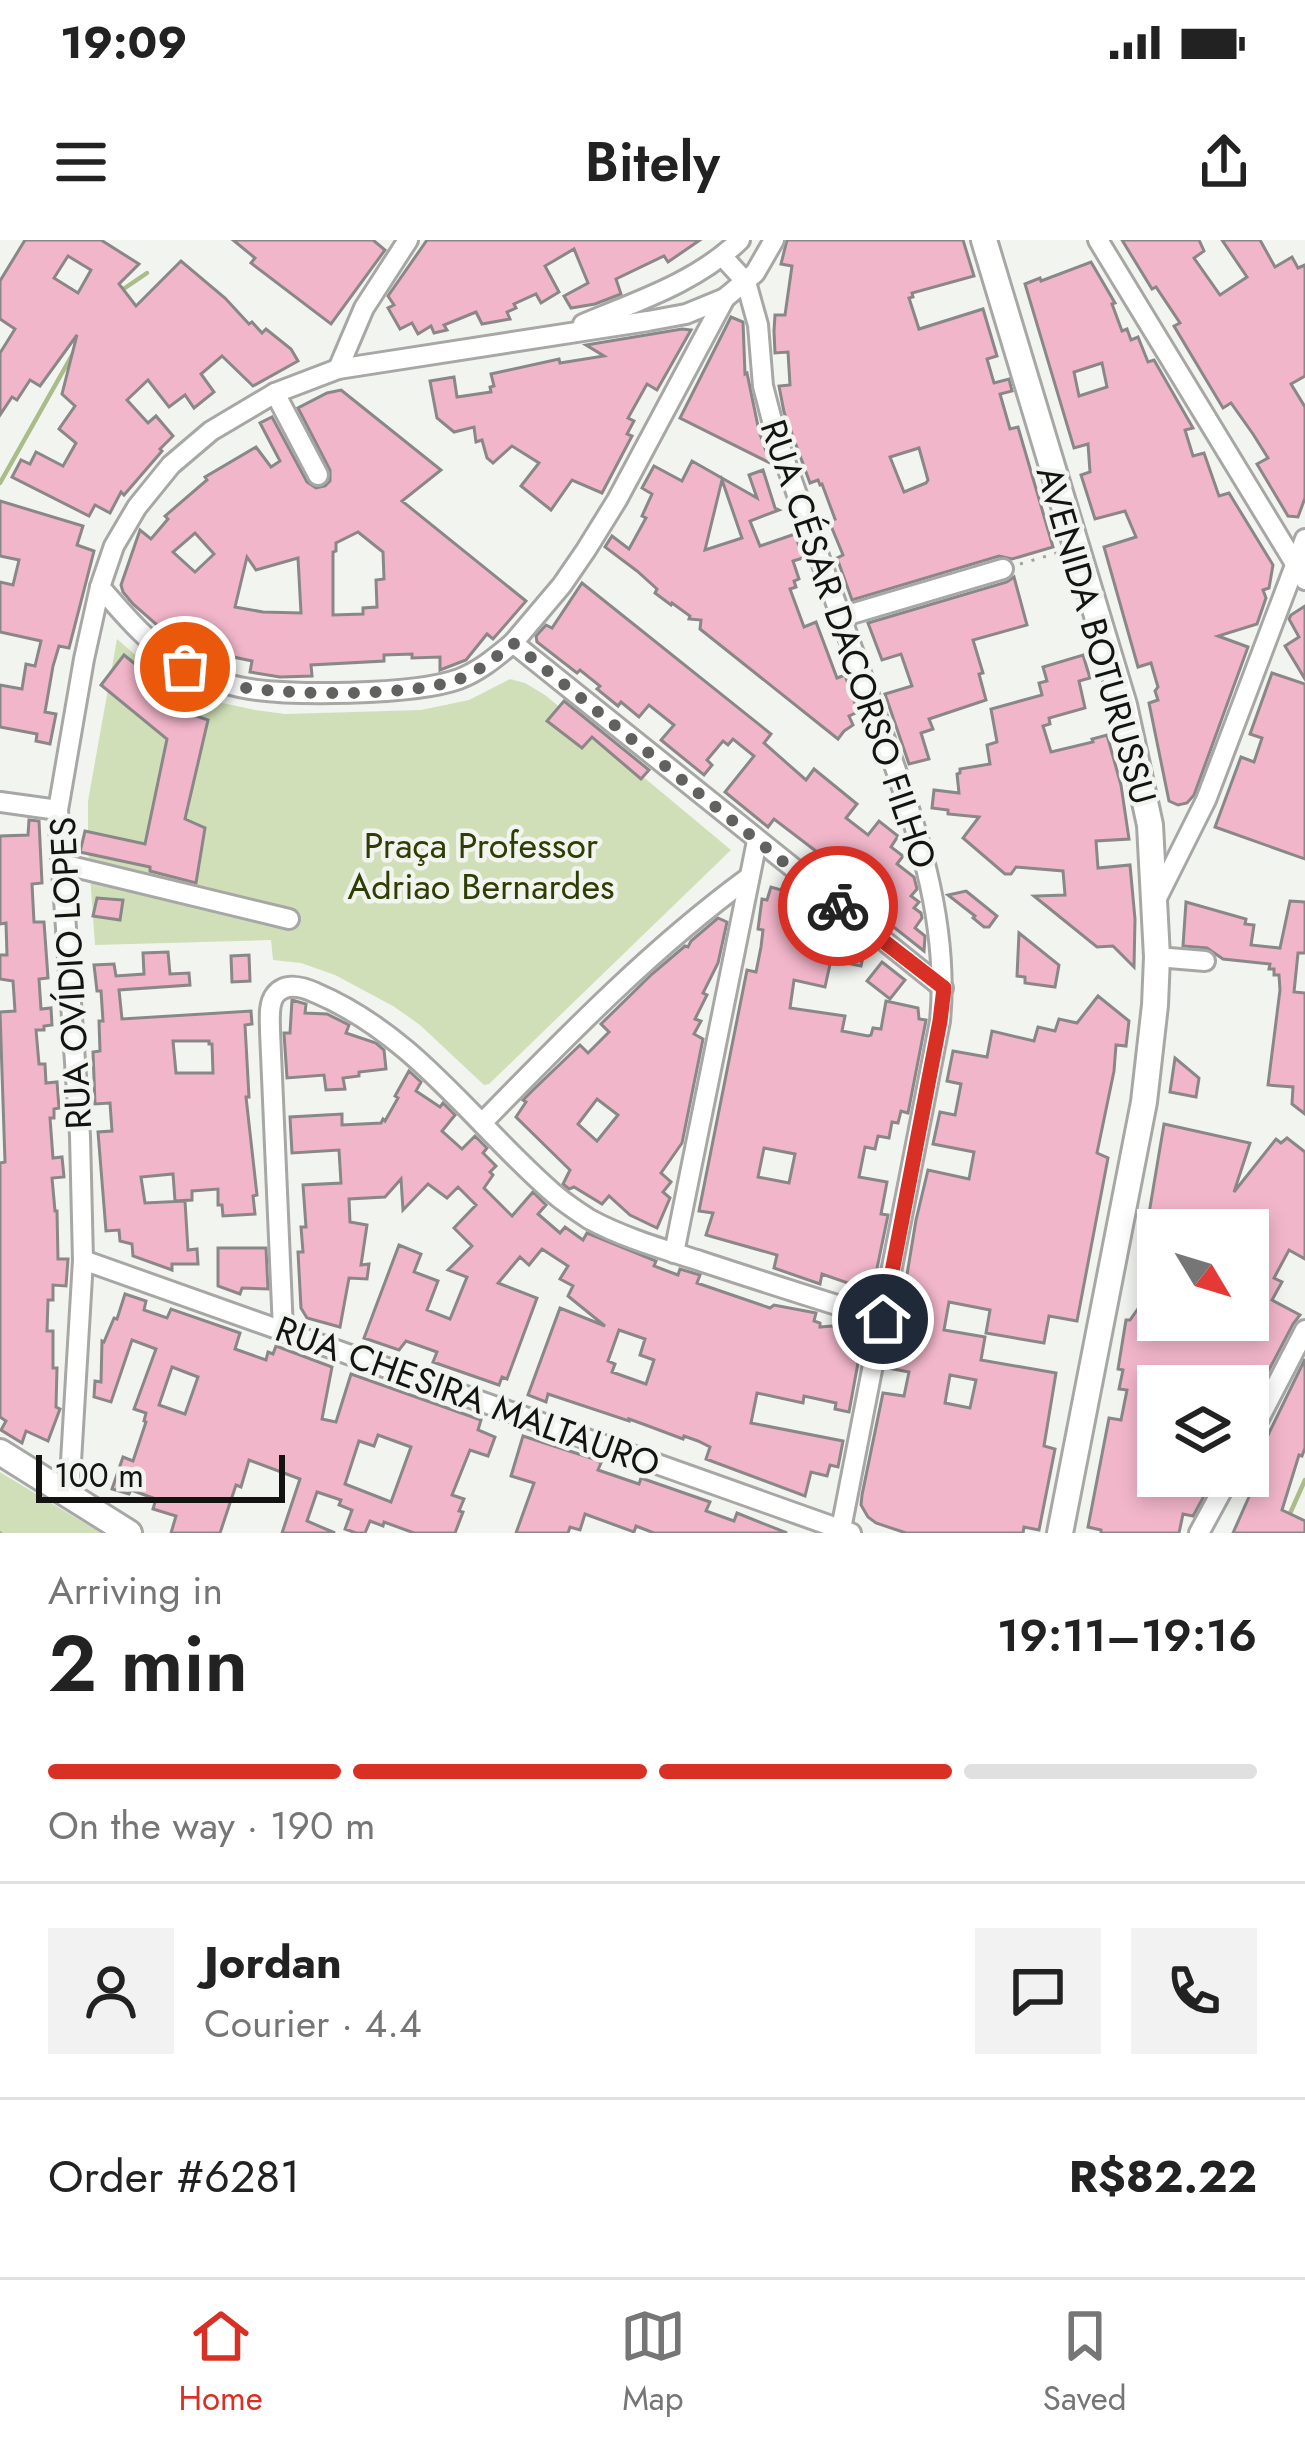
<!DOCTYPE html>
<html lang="en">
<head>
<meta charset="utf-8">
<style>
  :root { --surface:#fff; --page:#f2f2f2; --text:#222; --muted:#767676; --line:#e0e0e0; --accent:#d93025 }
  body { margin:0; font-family:Jost,sans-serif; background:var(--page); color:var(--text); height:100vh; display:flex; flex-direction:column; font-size:45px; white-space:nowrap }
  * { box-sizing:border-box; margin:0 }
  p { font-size:39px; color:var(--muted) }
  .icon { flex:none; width:66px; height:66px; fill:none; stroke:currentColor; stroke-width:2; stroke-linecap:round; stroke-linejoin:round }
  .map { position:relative; height:1293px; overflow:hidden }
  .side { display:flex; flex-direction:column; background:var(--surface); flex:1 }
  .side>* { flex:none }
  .needle { width:78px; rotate:128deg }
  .controls { position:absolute; left:1137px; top:969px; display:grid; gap:24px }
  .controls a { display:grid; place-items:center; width:132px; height:132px; border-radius:0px; background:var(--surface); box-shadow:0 6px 18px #0003; font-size:60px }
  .scale { position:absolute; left:36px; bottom:30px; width:249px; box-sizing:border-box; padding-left:12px; border:6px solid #131412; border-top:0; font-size:33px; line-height:42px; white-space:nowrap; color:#131412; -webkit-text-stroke:9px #f2f4f0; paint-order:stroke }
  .pin { position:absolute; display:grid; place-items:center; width:102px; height:102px; color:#fff; margin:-51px; border:6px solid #fff; border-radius:50%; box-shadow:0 3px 12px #0007 }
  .courier { position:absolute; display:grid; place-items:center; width:120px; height:120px; margin:-60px; border:9px solid #d93025; border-radius:50%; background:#fff; color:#222; box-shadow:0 3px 15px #0007 }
  .head em { font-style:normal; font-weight:600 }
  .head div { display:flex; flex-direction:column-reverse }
  .head { display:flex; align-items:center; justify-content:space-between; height:204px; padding:0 48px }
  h1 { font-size:78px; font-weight:600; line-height:90px }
  .bar { display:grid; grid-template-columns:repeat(4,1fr); gap:18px 12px; align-content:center; height:144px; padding:0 48px }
  .bar i { height:15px; border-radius:9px; background:var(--line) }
  .bar .current { background:var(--accent) }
  .bar p { grid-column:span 4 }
  .line { display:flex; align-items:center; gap:30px; padding:0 48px; border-top:3px solid var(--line) }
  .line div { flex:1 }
  .round { display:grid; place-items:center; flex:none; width:126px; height:126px; border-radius:0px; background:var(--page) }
  .status { display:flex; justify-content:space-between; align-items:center; height:84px; padding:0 60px; background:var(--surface); direction:ltr }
  .status svg { height:33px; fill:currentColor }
  header { display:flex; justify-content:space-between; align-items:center; height:156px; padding:0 48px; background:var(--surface); font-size:54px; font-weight:600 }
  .dock { display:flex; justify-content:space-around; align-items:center; height:168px; border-top:3px solid var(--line); background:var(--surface); font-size:33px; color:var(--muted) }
  .dock a { display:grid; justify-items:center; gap:6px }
  .dock .current { color:var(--accent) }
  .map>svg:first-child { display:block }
  .green { fill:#d0dfb8 }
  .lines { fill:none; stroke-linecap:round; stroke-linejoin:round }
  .stream { stroke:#aabd89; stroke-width:4.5 }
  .building { fill:#f2b6ca; stroke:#8a8788; stroke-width:3; fill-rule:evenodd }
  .minor-casing { stroke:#a7a8a5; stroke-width:24 }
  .major-casing { stroke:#a7a8a5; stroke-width:30 }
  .path { stroke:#a2a3a0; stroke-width:3; stroke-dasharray:3 9; stroke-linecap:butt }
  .minor { stroke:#fff; stroke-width:18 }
  .major { stroke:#fff; stroke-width:24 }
  .done { stroke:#616260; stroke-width:12; stroke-dasharray:0 21.6 }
  .route { stroke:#d93025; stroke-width:15 }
  .labels { text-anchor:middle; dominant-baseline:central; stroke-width:9; stroke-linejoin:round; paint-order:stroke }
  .street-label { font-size:36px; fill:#131412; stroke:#f2f4f0 }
  .park-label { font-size:36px; fill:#2e3e02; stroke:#f2f4f0 }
</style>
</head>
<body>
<div class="status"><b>19:09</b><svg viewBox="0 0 49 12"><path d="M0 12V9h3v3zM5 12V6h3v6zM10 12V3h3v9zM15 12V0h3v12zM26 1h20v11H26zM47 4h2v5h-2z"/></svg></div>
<header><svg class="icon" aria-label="menu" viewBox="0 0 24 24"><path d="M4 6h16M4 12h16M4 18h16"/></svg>Bitely<svg class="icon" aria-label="share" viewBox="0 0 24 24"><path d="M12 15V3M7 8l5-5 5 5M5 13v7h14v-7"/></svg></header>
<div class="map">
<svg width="1305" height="1293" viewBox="0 0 1305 1293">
  <rect width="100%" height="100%" fill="#f2f4f0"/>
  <!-- green -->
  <g class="green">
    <polygon points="117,399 157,434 180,447 209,460 255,470 285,474 421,470 469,460 510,439 525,443 545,455 731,610 489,844 484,845 420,785 393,766 335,735 301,723 273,720 271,700 95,705 88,607 88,561"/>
    <polygon points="0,1232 3,1234 101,1293 0,1293"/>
  </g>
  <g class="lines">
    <!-- stream -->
    <g class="stream">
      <polyline points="122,50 147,33"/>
      <polyline points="0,243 75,110"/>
      <polyline points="1288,1278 1305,1240"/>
    </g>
  </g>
  <!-- building -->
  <g class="building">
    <path d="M25,0H101L139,24L119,44L136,66L181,21L225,58L249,84L252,82L262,93L266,89L291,109L298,121L253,146L222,116L201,134L214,152L194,168L185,155L169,167L148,140L127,160L148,183L156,176L173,196L160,209L162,211L124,255L121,252L110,273L95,265L89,276L12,237L21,220L30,224L36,212L63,226L76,203L59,189L75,166L62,154L77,95L40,146L30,140L17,160L12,157L0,175V113L15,89L0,79V41ZM68,16L91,30L78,53L54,38Z"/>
    <polygon points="233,0 373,0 385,10 331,84 251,23 255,18"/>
    <polygon points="427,0 700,0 668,22 664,16 616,39 621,54 595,64 571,68 564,56 588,43 574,9 545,26 559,52 541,63 536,54 514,64 516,68 507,72 510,79 482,84 476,72 444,85 447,90 434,93 431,86 418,94 412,83 400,89 388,68 394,65 388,56"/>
    <path d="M787,0H963L974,36L912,53L913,57L909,58L919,89L983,69L997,116L987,119L994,143L1009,139L1012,151L1000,154L1010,189L1018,187L1053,307L1012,319L999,316L852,360L837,318L843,315L829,281L835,279L822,244L820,245L818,240L810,243L784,172L779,146L790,145L788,112L775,113L774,91L775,75H785L792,26L781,24ZM919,208L928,240L926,243L904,252L890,217Z"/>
    <polygon points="1122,0 1199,0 1204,11 1194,18 1220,55 1247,37 1222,0 1260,0 1275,27 1292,17 1298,28 1305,25 1305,136 1291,144 1305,167 1305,258 1298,277 1288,276 1257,224 1268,218 1253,194 1231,163 1223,168 1174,86 1180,83 1156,47 1152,49"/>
    <path d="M1091,22L1115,63L1112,64L1122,91L1127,89L1131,100L1138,97L1148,122L1154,120L1193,188L1185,190L1193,216L1204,213L1219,256L1229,253L1273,325L1269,348L1263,350L1266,358L1257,384L1218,396L1248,407L1194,555L1187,563L1178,565L1169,561L1149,463L1158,460L1155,451L1158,447L1151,423L1138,427L1104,307L1136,297L1125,271L1095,279L1081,235L1090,232L1088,204L1074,208L1025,44L1040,38L1041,41ZM1102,123L1107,147L1079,156L1074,132Z"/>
    <polygon points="731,77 743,82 745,134 747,133 759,191 770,223 680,178"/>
    <polygon points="682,89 691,90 657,150 647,144 628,178 634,181 627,194 632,196 602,253 572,240 551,270 521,246 539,223 512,206 493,223 487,218 482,200 476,202 474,187 454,192 437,178 430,141 454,137 457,157 491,152 490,147 494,146 491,134 559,119 560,123 604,116 586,105"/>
    <path d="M341,150L441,230L402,261L526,361L493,399L487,394L466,420L440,430V417L412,418V414L384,415V421L311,425L312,436L280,437L250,432L252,421L210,412L203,409L205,402L169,388L166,393L133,364L123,352L121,345L140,290L151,299L168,279L165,276L207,240L205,237L256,207L271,227L280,221L260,183L272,177L307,242L316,248L325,246L330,241V230L298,168L327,153ZM358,292L383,312L384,339L376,340L377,367L363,368V374L333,375V312L336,311V303ZM195,293L214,314L195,332L173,312ZM247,317L256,330L298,318L301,373L263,372L235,367Z"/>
    <path d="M692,221L757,258L749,235L763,230L775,268L779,270L750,281L760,306L795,294L803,318L793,321L799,339L794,341L796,347L790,349L804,387L816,382L837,438L845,435L858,472L849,476L853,485L844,491L838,499L700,389L701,380L689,379L690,376L672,363L671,365L655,353L657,349L637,331L605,307L612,296L629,309L646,278L642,276L652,254L642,248L654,226L682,241ZM722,240L742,298L705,310Z"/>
    <polygon points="0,261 83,286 77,305 94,311 69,408 59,406 53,426 45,472 56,474 50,504 36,501 37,494 0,487 0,445 22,449 26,424 35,426 41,401 0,392 0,342 13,345 19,320 0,316"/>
    <polygon points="1014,337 1027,385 973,400 983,433 979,434 986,460 929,479 933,489 921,493 929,519 909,524 885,454 912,446 901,414 882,420 868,383 1007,342"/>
    <polygon points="582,343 771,494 764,503 806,540 814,529 857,564 846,578 868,595 879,581 898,596 891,607 903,616 897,624 914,637 917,649 911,656 919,662 914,668 921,673 922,678 915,688 925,696 924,711 834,640 840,632 821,615 774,579 768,587 725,552 754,516 733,499 728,505 723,501 707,520 712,525 704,535 661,500 674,485 649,465 639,477 621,462 618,466 597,449 600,446 580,430 577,433 537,402 536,396 546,385 552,388"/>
    <polygon points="1305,366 1305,439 1285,406 1299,397 1289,379 1291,375"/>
    <polygon points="124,415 191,469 190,474 208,480 185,579 205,588 196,643 150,631 150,627 80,612 85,591 145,604 167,499 101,445"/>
    <polygon points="1083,415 1090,438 1079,441 1085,468 1049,478 1050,484 1043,486 1051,512 1093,502 1092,499 1107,495 1121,545 1129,599 1096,601 1098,628 1130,625 1135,679 1134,727 1113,706 1097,707 1034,656 1065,655 1063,631 1016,627 1011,634 1005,634 963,598 979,577 948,574 948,570 932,568 934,550 959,553 957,534 960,533 960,529 990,524 987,505 997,502 991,469 1042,455 1039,443 1047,441 1043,427"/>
    <polygon points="1272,433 1305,444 1305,619 1215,587 1241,517 1254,522 1262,498 1250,494"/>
    <polygon points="564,461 649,530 641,539 592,497 582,508 547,481"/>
    <polygon points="29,580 39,581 42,643 32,644 34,682 44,682 48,738 39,739 41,769 51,768 52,785 44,786 44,790 36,790 39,824 45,824 46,843 57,842 59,868 54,869 54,878 50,878 53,918 62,917 64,937 52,938 55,971 57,971 58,1019 68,1019 66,1046 53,1045 53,1060 48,1060 47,1091 53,1091 53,1128 57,1128 56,1167 60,1169 48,1201 26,1191 22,1203 1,1190 6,1181 0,1177 0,923 5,922 0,772 15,771 13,741 0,739 0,715 7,715 6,683 0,684 0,596 28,595"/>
    <path d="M784,643L819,666L818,673L836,679L866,704L861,726L831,720L825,747L794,740L790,768L845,776L842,791L868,796L871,795L873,788L881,789L886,761L918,768L919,779L926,780L908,873L901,871L898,883L892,882L889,898L878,896L875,909L865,907L859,937L887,942L881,974L888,975L875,1038L868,1049L849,1055L846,1054L848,1043L822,1034L820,1044L774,1028L777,1015L706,995L713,973L699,971L747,730L756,732L761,707L763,690L758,689L762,659L767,660L771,647L781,650ZM764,908L795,914L789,943L758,937Z"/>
    <polygon points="966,651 997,676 989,687 984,687 973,678 975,676 948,655"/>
    <polygon points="97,658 123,660 120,680 93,676"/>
    <polygon points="1290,661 1305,662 1305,713 1298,713 1294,752 1305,753 1305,874 1292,864 1293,847 1268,845 1280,750 1279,735 1274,735 1274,729 1269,729 1270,724 1223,719 1207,708 1183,706 1186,662 1246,679 1245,684 1254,685 1251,705 1280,708"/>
    <path d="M718,678L727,682L718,723L703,753L707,755L695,779L701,781L694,794L703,799L682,903L661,933L671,942L663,952L670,958L657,988L630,975L609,956L602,964L574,947L569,949L563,944L570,930L516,877L526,862L523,860L533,850L580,805L588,813L609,792L601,784L652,734L685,706L688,707L691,701ZM597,859L618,875L597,901L578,884Z"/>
    <polygon points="1019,693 1059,725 1055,747 1025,743 1025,737 1017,736"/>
    <path d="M168,712L170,734L189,733L190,745L119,750L122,779L251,771L252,784L245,785L249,857H246L257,955L253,956L255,974L223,976L222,965H218V949L192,951V960L175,961L173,934L141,937L145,963L185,961L188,1010L197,1009L198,1024H172V1030L133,1016L132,1004L120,1001L119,990L106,991L98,892L112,891L110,863L95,864L93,812L100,811L99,781H103L101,751H97L94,725L114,724L116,736L144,734L143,713ZM173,801H209V804H212L213,833H176Z"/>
    <polygon points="249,715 250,741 232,742 231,716"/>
    <polygon points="882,722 905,740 890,759 867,741"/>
    <path d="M1098,756L1129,781L1126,806L1116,805L1114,831L1097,913L1108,918L1077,1081L1049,1076L1044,1103L986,1093L990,1070L949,1062L944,1090L985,1097L981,1120L1056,1133L1044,1206L1055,1209L1039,1290L1024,1287L1023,1293H906L876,1283L868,1277L861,1265L862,1255L883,1153L904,1156L909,1132L888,1128L893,1104L902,1105L907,1081H909L914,1055L904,1053L916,980L928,930L969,939L974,912L933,904L940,872L955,875L961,844L947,841L953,811L987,817L992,791L1034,801L1038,787L1055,791L1059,779L1077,783ZM950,1135L976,1140L970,1168L945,1163Z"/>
    <polygon points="292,760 306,764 305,773 327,774 349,785 346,793 376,803 384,810 386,829 359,832 359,836 343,838 345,849 326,850 324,835 287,838 284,793 290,793"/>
    <polygon points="1175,818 1199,838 1196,857 1170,852"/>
    <path d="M409,831L421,842L416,851L440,867L443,863L455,875L442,891L462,909L475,896L487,908L483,913L496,926L490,932L493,935L484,948L512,976L533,952L546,965L538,974L560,993L565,987L583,1000L587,993L656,1021L654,1026L678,1035L680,1029L700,1035L697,1043L770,1068L774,1065L816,1073L814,1081L820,1083V1087L832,1086L852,1090L850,1099L862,1101L849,1172L835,1169L836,1163L804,1156L803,1163L757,1153L751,1183L843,1201L838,1227L830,1225L827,1236L811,1232L805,1256L706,1219L710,1207L698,1201L684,1196L683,1199L643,1184L629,1179V1181L548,1154L546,1162L528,1155L560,1068L605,1086L568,1056L573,1046L560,1039L568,1026L542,1009L529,1025L520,1017L498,1043L537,1058L507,1139L502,1137L499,1145L433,1122L437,1112L406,1101L399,1110L364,1098L399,1005L421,1014L414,1032L438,1041L427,1070L450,1079L467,1037L448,1030L472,1006L454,988L476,965L458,947L447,958L428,944L403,970L401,939L385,957L349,959L350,982L367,985L361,1025L369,1024L367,1039L349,1038L340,1087L307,1078L301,1068L298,1012H303L301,987H306L303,945L341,943L339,910L292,913L290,877L342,874V885L381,883L383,879L385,881L398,858L395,856ZM619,1090L645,1099L640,1115L654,1120L646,1144L612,1132L615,1124L608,1121Z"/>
    <path d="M1164,884L1250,903L1234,952L1276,899L1281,903L1287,898L1305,912V1019L1289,1010L1274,1038L1282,1042L1272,1060L1300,1075L1293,1084L1249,1168L1248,1146H1158V1236H1215L1193,1276L1183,1274L1179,1293H1101V1290L1088,1287L1109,1178L1121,1180L1127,1150L1119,1149L1123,1130L1118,1129L1126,1080H1130L1142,1063L1147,1035L1139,1033ZM1158,990H1248V1080H1158Z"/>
    <polygon points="218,1008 266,1008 268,1049 242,1048 240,1054 218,1046"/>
    <path d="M125,1054L146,1061L144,1070L167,1078L171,1069L240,1093L235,1109L266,1120L268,1112L273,1114L276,1106L332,1127L322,1179L336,1182L351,1134L481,1180L478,1190L495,1197L488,1216L470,1210L452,1255L464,1259L459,1271L463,1272L455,1293H414L384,1282L383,1286L370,1281L365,1293H356L345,1289L352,1270L339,1265L341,1260L317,1252L307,1281L335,1293H282L300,1239L249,1220L241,1247L236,1245L220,1293H171L176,1276L153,1269L156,1259L131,1250L129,1254L112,1249L123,1217L133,1221L146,1182L144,1181L146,1173L134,1169L156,1109L132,1100L111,1162L94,1157L95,1141L101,1142L102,1101L104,1102L114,1078L117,1079ZM172,1127L198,1137L185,1174L159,1165ZM378,1195L411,1207L391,1262L345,1244L359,1201L374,1206Z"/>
    <polygon points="1305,1119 1305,1208 1302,1216 1299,1215 1282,1270 1305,1281 1305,1293 1233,1293 1252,1250 1241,1244 1243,1236 1248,1236"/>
    <polygon points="523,1196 594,1219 601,1223 598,1230 639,1244 641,1238 710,1262 706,1271 734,1281 737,1273 787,1293 654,1293 636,1286 634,1292 585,1274 580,1290 570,1287 568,1293 516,1293 534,1243 511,1236"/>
  </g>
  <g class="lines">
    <defs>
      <g id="minor">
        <polyline points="1098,0 1305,340"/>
        <path d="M723,17L746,42L758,85L763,146L776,196C807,283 839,371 870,458C907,561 951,669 940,781L841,1289"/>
        <path d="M583,84C638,61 697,42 740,0"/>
        <polyline points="338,129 364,68 408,0"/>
        <polyline points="275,153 318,235"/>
        <path d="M100,347C125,376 153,409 187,428C203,437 221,443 239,447C286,457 415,455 459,439C480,431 496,417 513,403L943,748"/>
        <polyline points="841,377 1003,329"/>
        <polyline points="513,403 562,345 586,310 617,260 725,58 755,33 774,0"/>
        <polyline points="0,562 58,570"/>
        <polyline points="62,624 289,679"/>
        <polyline points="1156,660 1206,560 1305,299"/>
        <polyline points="1157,717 1205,721"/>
        <path d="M482,883C566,797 651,709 748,638"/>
        <polyline points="674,1013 757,601"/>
        <polyline points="83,1020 851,1293"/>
        <path d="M283,1090L270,791C270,780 268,764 275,755C285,742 303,747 316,753C415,795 474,884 552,952C563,962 577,971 589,979C624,998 663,1009 700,1021C761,1041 822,1061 883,1079"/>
        <polyline points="1248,1200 1305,1090"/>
        <polyline points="69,1255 83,1020 80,896 58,570 84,419 100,347 114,306 137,267 171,225 211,191 275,153 338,129 648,81 686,74 725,58"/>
        <polyline points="1199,1293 1230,1236"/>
      </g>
      <g id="major">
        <polyline points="984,0 1124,465 1150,585 1157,717 1155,765 1144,862 1060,1293"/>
        <polyline points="0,1212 129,1293"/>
      </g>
    </defs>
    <!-- minor casing -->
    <use href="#minor" class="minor-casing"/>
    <!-- major casing -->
    <use href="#major" class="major-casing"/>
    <!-- path -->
    <g class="path">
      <polyline points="1020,324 1057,313"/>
      <polyline points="0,1292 1,1293"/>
    </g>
    <!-- minor -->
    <use href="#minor" class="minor"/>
    <!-- major -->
    <use href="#major" class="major"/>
  </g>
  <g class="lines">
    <!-- done -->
    <path class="done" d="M185,427C205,436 225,445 247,448C299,455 410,457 459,439C480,431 496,417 513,403L838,666"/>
    <!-- route -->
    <polyline class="route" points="838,666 944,748 940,781 883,1079"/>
  </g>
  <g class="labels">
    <!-- street labels -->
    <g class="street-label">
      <text transform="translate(1097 395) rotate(74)">AVENIDA BOTURUSSU</text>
      <text transform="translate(849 404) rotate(71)">RUA CÉSAR DACORSO FILHO</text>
      <text transform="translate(70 733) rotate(-93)">RUA OVÍDIO LOPES</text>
      <text transform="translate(468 1156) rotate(20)">RUA CHESIRA MALTAURO</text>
    </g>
    <!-- park labels -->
    <g class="park-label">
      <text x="481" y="605">Praça Professor<tspan x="481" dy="41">Adriao Bernardes</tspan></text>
    </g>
  </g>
</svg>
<div class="controls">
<a><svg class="needle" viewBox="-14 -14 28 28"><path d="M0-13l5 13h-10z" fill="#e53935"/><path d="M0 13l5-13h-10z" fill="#767676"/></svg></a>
<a><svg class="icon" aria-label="layers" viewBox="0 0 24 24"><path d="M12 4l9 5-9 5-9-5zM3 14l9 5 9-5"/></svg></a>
</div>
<div class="scale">100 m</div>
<div class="pin" style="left:185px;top:427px;background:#ea580c"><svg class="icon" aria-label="bag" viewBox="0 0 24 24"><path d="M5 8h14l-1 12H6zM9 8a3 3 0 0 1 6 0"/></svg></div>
<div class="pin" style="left:883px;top:1079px;background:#1f2937"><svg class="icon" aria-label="home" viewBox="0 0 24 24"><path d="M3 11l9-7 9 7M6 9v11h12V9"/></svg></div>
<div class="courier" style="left:838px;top:666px"><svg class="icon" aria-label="bike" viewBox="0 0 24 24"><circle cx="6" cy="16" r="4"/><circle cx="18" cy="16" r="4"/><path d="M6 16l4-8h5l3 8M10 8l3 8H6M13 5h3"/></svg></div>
</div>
<section class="side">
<div class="head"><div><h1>2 min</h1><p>Arriving in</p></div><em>19:11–19:16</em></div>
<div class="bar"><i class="current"></i><i class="current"></i><i class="current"></i><i></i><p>On the way · 190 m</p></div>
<div class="line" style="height:216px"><a class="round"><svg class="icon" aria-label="person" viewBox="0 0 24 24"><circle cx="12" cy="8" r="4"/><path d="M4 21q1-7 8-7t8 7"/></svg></a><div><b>Jordan</b><p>Courier · 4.4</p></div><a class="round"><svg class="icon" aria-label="chat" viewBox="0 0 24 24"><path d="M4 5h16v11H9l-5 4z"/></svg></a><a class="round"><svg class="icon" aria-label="phone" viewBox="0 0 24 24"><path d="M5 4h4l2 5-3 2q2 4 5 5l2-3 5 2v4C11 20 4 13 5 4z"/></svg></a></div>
<div class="line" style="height:156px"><div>Order #6281</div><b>R$82.22</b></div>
</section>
<nav class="dock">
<a class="current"><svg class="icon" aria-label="home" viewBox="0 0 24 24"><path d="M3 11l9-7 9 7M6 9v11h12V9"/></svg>Home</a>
<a><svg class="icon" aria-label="map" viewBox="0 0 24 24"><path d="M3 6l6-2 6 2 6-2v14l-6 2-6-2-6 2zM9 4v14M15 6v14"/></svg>Map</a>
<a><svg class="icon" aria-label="saved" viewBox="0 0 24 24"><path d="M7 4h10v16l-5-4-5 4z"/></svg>Saved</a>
</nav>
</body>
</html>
